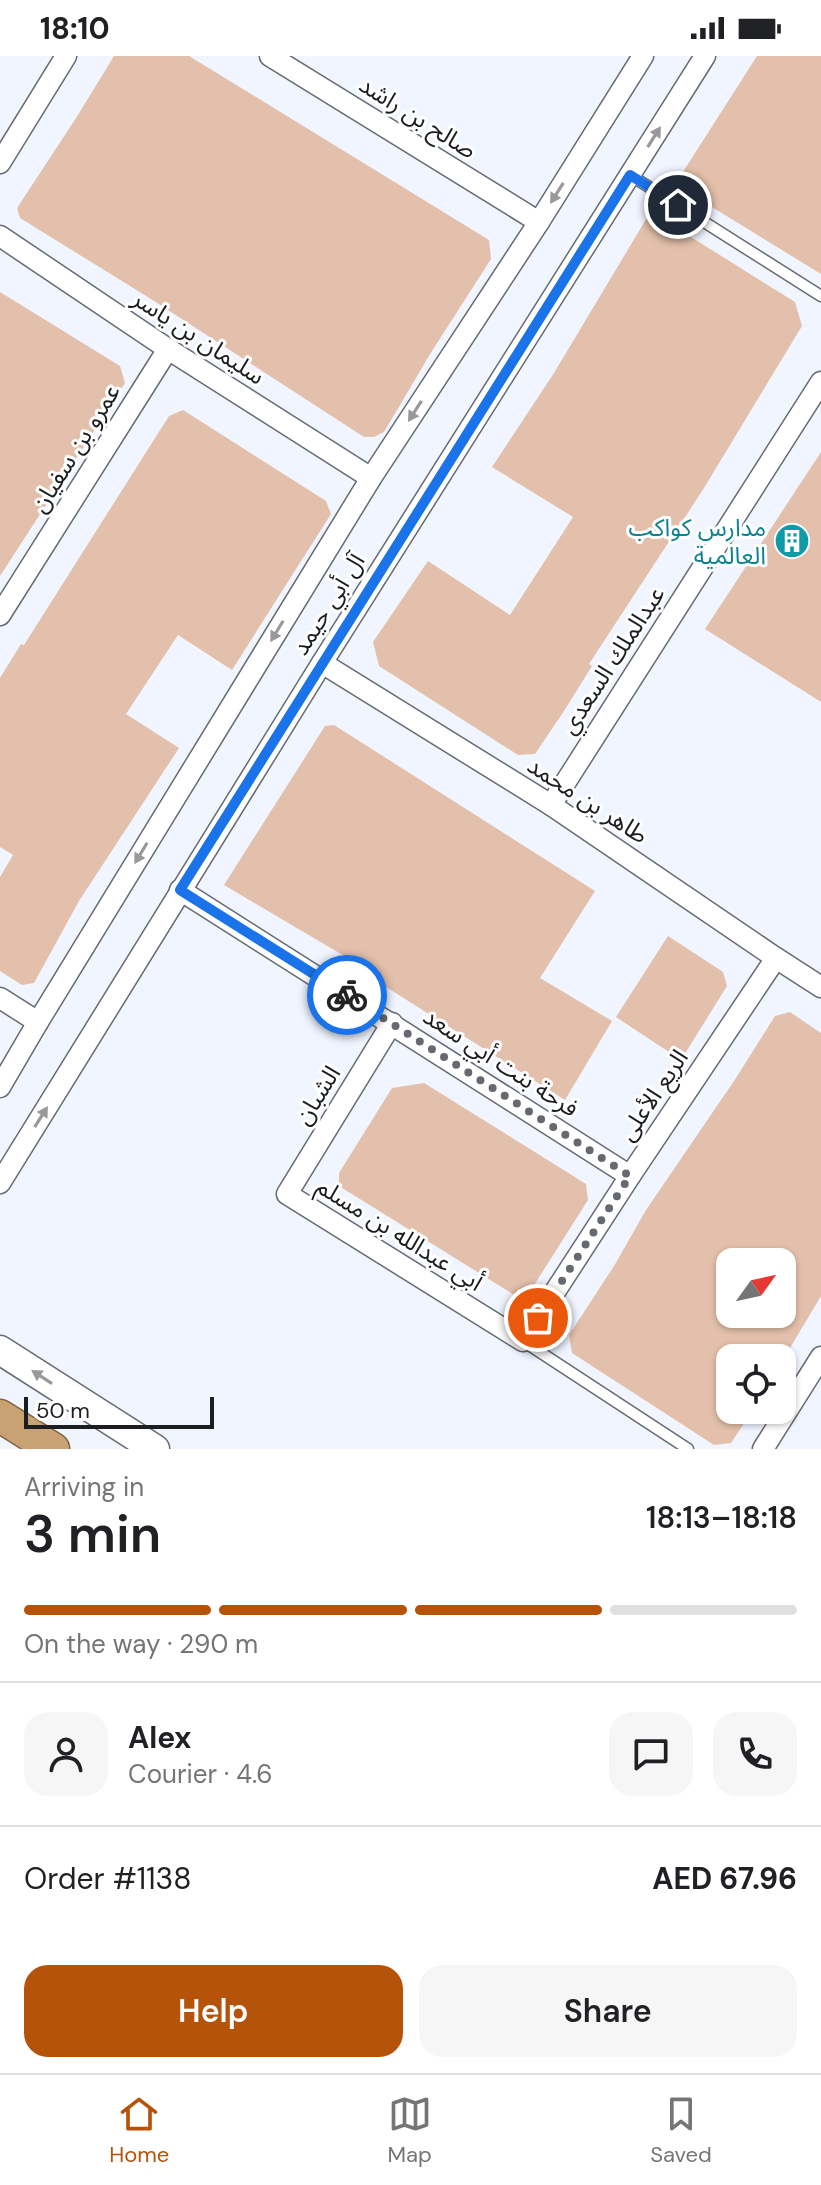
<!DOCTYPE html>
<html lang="en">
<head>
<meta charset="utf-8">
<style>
  :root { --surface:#fff; --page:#f6f6f6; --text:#202124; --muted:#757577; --line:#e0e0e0; --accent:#b45309 }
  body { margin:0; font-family:"DM Sans","Noto Sans Arabic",sans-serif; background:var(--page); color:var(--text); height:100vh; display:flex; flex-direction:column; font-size:30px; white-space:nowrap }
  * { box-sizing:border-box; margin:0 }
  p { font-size:26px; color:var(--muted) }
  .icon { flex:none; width:44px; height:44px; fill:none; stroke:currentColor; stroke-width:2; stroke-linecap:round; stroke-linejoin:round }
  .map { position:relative; height:1393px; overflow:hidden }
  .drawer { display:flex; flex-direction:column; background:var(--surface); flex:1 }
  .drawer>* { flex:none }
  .needle { width:52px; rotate:57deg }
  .fabs { position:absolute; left:716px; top:1192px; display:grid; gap:16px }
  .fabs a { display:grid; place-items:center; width:80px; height:80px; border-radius:16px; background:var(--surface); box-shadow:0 2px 6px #0004; font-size:40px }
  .scale { position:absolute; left:24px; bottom:20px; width:190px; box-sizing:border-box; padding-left:8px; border:4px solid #1c1d21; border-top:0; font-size:22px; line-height:28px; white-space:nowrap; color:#1c1d21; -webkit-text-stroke:6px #fff; paint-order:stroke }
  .pin { position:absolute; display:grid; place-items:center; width:68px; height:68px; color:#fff; margin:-34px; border:4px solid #fff; border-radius:50%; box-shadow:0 2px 8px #0007 }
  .courier { position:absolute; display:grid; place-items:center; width:80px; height:80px; margin:-40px; border:6px solid #1a73e8; border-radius:50%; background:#fff; color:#222; box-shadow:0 2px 10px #0007 }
  .overview em { font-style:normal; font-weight:600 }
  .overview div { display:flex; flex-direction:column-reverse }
  .overview { display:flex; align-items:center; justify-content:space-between; height:136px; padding:0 24px }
  h1 { font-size:52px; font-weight:600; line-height:60px }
  .bar { display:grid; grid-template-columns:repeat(4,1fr); gap:12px 8px; align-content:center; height:96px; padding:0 24px }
  .bar i { height:10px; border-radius:6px; background:var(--line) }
  .bar .on { background:var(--accent) }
  .bar p { grid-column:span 4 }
  .line { display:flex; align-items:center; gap:20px; padding:0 24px; border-top:2px solid var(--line) }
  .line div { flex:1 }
  .round { display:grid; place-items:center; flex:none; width:84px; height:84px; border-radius:24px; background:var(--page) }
  .button { display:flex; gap:16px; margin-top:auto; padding:16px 24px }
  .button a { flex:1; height:92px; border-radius:24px; background:var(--accent); color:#fff; font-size:32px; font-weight:600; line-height:92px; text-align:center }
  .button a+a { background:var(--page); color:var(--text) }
  .status { display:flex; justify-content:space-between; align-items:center; height:56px; padding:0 40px; background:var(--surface); direction:ltr }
  .status svg { height:22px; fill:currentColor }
  .tabs { display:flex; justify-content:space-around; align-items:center; height:112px; border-top:2px solid var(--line); background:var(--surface); font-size:22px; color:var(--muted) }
  .tabs a { display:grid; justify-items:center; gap:4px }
  .tabs .on { color:var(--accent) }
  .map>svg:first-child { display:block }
  .building { fill:#e3c0ab; fill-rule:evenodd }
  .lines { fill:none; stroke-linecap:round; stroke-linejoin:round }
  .service-casing { stroke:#666a72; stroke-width:13 }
  .minor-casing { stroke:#666a72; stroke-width:23 }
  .secondary-casing { stroke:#666a72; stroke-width:31 }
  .trunk-casing { stroke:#836440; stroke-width:35 }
  .service { stroke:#fff; stroke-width:10 }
  .minor { stroke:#fff; stroke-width:20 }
  .secondary { stroke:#fff; stroke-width:28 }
  .trunk { stroke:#c8a273; stroke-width:32 }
  .oneway { fill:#99999b }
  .done { stroke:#66696f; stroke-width:8; stroke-dasharray:0 14.4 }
  .route { stroke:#1a73e8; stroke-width:10 }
  .labels { text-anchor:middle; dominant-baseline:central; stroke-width:6; stroke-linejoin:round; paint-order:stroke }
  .street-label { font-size:24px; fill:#1c1d21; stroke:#fff }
  .culture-label { font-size:24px; fill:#0d838f; stroke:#fff; text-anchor:end }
</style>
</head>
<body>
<div class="status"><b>18:10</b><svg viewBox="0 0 49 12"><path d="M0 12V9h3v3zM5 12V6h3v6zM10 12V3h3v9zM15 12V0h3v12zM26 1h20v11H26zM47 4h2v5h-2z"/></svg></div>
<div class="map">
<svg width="821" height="1393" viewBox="0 0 821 1393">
  <rect width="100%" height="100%" fill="#f0f5ff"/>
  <!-- building -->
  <g class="building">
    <polygon points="114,0 189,0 489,184 491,203 432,295 384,376 374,381 364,381 151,243 20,162 17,152 78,59"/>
    <polygon points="757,0 821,0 821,218 707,148 702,155 688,146 681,119"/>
    <polygon points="648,160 659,161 795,246 802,270 704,432 589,608 592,610 564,655 535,698 518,699 379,610 373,586 428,505 510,559 573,461 492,411 554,317"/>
    <polygon points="0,236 120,310 125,327 0,520"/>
    <polygon points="183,354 326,445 331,458 232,614 178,579 126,658 179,692 79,845 34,927 22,929 0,915 0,821 13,799 0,791 0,622 21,588 24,589 169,360"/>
    <polygon points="821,396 821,646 705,573"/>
    <polygon points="334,669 595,835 540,922 612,965 565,1044 375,924 378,920 224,829 325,670"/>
    <polygon points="668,880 723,916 727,930 681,1004 616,961"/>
    <path d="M790,956L821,977V1240L784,1302H730V1354H753L731,1387L714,1389L572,1297L569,1279L614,1210L646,1154L736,1022L775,960ZM730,1206H782V1258H730Z"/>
    <polygon points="424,1027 586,1128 588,1144 524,1245 339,1130 339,1117 392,1032"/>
  </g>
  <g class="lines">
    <defs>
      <g id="service">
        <polyline points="630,119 821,240"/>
        <polyline points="523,1285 688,1393"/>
      </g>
      <g id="minor">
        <polyline points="270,0 539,166"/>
        <polyline points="0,107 66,0"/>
        <polyline points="0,180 168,293 371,422"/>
        <polyline points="0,559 168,293"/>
        <polyline points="322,607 551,749 776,902 821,931"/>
        <polyline points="551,749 821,326"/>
        <polyline points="180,834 630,1120"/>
        <polyline points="0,942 38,966"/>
        <polyline points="392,967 287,1138 523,1285 630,1120 776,902"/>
        <polyline points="0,1031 38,966 371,422 539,166 643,0"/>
        <polyline points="0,1127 322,607 705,0"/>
        <polyline points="763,1393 821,1301"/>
      </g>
      <polyline id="secondary" points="0,1294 155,1393"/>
      <polyline id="trunk" points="0,1360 53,1393"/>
    </defs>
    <!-- service casing -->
    <use href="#service" class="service-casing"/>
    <!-- minor casing -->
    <use href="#minor" class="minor-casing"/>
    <!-- secondary casing -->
    <use href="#secondary" class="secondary-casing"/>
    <!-- trunk casing -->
    <use href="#trunk" class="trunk-casing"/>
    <!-- service -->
    <use href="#service" class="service"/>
    <!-- minor -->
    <use href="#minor" class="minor"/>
    <!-- secondary -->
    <use href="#secondary" class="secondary"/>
    <!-- trunk -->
    <use href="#trunk" class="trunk"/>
  </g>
  <!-- one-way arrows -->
  <defs><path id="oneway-solid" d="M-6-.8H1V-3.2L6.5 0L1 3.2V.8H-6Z" transform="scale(2)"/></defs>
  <g class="oneway">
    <use href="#oneway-solid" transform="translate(654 81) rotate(-58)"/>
    <use href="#oneway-solid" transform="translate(557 137) rotate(122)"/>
    <use href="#oneway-solid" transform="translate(415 355) rotate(123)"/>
    <use href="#oneway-solid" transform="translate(277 575) rotate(121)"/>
    <use href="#oneway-solid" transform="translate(141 797) rotate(121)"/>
    <use href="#oneway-solid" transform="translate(41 1061) rotate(-58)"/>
    <use href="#oneway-solid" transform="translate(42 1321) rotate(-147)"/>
  </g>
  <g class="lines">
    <!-- done -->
    <polyline class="done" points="347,939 630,1120 538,1262"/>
    <!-- route -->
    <polyline class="route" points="347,939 180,834 630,119 678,149"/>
  </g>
  <!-- icons -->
  <defs>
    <symbol id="building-disc" viewBox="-11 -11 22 22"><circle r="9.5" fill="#0f9aa8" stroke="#fff"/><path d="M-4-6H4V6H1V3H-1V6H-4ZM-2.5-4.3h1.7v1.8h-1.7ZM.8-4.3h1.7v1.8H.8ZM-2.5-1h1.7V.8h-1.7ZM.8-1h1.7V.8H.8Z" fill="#fff"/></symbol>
  </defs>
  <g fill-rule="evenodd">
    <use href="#building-disc" x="772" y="465" width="40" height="40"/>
  </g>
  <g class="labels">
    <!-- street labels -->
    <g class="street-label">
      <text transform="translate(418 61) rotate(32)">صالح بن راشد</text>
      <text transform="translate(199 281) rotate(33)">سليمان بن ياسر</text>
      <text transform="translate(75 392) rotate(-58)">عمرو بن سفيان</text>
      <text transform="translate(328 548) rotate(-58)">آل أبي حيمد</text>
      <text transform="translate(612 604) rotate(-57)">عبدالملك السعدي</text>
      <text transform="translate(588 744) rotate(33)">طاهر بن محمد</text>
      <text transform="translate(501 1006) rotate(33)">فرحة بنت أبي سعد</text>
      <text transform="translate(317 1039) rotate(-58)">الشبان</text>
      <text transform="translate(653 1039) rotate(-56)">الريع الأعلى</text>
      <text transform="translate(400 1178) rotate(32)">أبي عبدالله بن مسلم</text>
    </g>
    <!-- culture labels -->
    <g class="culture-label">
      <text x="766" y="471">مدارس كواكب<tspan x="766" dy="28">العالمية</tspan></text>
    </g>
  </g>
</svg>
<div class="fabs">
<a><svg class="needle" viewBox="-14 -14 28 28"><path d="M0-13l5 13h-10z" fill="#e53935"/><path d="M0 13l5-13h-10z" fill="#757577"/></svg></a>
<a><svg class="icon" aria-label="locate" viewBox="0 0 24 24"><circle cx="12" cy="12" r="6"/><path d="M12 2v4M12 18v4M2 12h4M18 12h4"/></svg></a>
</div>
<div class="scale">50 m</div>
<div class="pin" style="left:538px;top:1262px;background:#ea580c"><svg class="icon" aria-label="bag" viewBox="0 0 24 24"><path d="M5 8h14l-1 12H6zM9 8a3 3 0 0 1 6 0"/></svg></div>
<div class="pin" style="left:678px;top:149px;background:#1f2937"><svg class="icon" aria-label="home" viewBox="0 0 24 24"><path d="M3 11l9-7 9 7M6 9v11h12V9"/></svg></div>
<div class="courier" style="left:347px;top:939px"><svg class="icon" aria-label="bike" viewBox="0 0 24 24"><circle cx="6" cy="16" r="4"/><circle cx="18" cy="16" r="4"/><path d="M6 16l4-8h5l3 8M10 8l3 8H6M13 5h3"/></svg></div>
</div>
<section class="drawer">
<div class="overview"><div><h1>3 min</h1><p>Arriving in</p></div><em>18:13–18:18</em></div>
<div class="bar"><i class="on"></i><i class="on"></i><i class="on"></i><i></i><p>On the way · 290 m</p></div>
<div class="line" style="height:144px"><a class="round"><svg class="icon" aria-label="person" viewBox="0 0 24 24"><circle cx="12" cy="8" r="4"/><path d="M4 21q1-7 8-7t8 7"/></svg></a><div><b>Alex</b><p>Courier · 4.6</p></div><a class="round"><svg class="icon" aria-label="chat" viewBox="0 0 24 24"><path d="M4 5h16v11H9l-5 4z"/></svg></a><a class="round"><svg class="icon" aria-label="phone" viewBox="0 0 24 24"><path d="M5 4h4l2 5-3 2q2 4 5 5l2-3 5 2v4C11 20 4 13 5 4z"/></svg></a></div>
<div class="line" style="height:104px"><div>Order #1138</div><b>AED 67.96</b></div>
<div class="button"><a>Help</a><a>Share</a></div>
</section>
<nav class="tabs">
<a class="on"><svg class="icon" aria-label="home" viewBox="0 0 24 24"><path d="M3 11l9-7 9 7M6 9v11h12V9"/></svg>Home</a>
<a><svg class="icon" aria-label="map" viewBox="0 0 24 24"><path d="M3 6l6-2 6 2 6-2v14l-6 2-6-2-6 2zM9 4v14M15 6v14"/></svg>Map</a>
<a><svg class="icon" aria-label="saved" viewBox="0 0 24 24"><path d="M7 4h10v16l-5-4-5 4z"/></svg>Saved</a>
</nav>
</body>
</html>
